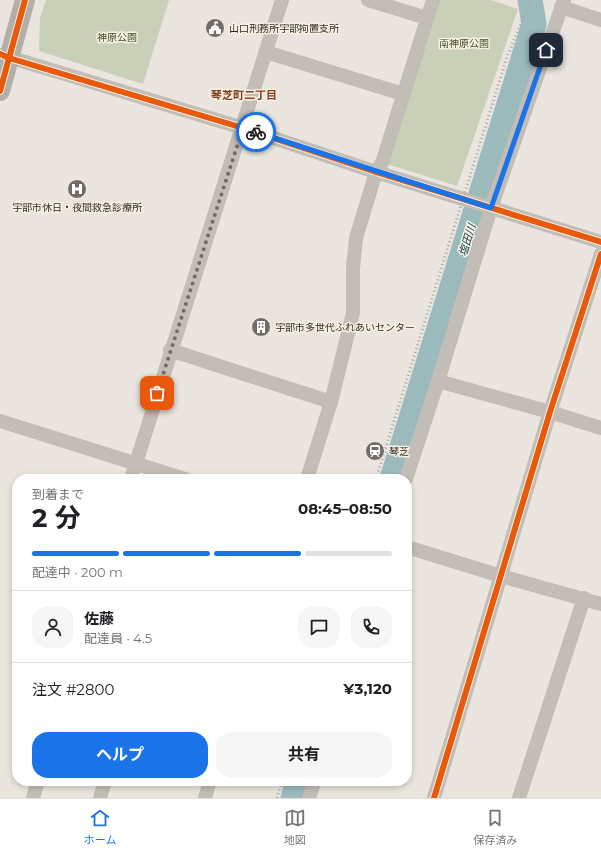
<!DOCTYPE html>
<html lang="ja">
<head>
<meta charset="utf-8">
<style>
  :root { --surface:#fff; --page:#f6f6f6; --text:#202124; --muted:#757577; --line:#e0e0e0; --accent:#1a73e8 }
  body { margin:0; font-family:Montserrat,"Noto Sans JP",sans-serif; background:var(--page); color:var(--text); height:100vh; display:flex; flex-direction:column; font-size:15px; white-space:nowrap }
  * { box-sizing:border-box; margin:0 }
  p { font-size:13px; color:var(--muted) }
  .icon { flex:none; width:22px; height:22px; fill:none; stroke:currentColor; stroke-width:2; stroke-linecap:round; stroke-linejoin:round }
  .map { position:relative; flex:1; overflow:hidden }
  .panel { position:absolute; left:12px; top:474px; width:400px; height:312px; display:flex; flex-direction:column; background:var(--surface); border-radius:16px; box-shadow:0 2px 6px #0003 }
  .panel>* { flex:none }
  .pin { position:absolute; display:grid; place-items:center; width:34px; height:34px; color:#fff; margin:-17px; border-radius:8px; box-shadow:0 2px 6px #0006 }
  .courier { position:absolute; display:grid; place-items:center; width:40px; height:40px; margin:-20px; border:3px solid #1a73e8; border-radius:50%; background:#fff; color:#222; box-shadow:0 1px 5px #0007 }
  .head em { font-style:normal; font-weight:700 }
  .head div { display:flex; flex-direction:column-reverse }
  .head { display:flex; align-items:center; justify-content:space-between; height:68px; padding:0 20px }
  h1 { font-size:26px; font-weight:700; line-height:30px }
  .bar { display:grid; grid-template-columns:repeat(4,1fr); gap:6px 4px; align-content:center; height:48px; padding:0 20px }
  .bar i { height:5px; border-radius:3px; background:var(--line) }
  .bar .on { background:var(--accent) }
  .bar p { grid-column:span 4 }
  .line { display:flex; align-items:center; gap:10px; padding:0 20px; border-top:1px solid var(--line) }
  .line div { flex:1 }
  .round { display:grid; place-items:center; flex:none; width:42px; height:42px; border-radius:16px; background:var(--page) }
  .cta { display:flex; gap:8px; margin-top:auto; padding:8px 20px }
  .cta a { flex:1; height:46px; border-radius:16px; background:var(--accent); color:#fff; font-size:16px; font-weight:700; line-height:46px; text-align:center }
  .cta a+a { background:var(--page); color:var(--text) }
  .dock { display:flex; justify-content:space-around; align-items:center; height:56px; border-top:1px solid var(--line); background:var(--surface); font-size:11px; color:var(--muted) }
  .dock a { display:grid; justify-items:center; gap:2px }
  .dock .on { color:var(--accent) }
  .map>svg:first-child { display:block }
  .green { fill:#cad0b8 }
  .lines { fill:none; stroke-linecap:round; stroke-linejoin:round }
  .river { stroke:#9ababc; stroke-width:25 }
  .street { stroke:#c3bdb7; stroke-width:14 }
  .secondary { stroke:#b4aea8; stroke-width:20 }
  .rail { stroke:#aba6a1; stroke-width:3; stroke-dasharray:1 3; stroke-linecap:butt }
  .cycleway-casing { stroke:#f8f0e3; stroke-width:8 }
  .cycleway { stroke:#e8590c; stroke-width:6 }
  .done { stroke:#736c66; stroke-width:4; stroke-dasharray:0 7.2 }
  .route { stroke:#1a73e8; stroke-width:5 }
  .labels { text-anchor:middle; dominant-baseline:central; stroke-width:3; stroke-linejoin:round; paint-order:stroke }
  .poi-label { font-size:10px; fill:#332b26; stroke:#f8f0e3; text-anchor:start }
  .park-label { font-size:10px; fill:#40512a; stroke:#f8f0e3 }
  .neighbourhood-label { font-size:11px; font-weight:bold; fill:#813e20; stroke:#f8f0e3 }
  .water-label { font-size:11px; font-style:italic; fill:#1c4c54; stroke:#f8f0e3 }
</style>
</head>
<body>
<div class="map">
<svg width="601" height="798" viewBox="0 0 601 798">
  <rect width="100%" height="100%" fill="#eae5de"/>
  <!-- green -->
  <g class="green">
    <polygon points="46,0 169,0 143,84 39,51 40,18"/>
    <polygon points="436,0 491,0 518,9 457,186 387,164"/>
  </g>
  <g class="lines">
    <!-- river -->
    <g class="river">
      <polyline points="392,479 534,24 530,0"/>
      <polyline points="293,798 298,781"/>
    </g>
    <!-- street -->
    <g class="street">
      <polyline points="368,0 427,18"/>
      <polyline points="561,7 601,20"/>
      <polyline points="266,52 403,94"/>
      <polyline points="2,55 243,128 376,172 601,242"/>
      <polyline points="170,350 331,402"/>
      <polyline points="438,381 550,412 601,428"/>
      <polyline points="0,421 185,479"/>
      <path d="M131,479C180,319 233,160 282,0"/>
      <polyline points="307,479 331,402 353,313 353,268 356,238 376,172 382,163 433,0"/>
      <polyline points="406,479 438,381 491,208 564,0"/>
      <polyline points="407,547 501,576 601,604"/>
      <polyline points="33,798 38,781"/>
      <polyline points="100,798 105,781"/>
      <polyline points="205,798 210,781"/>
      <polyline points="309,798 315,781"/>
      <polyline points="434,798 550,412 601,254"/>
      <polyline points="519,798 584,598"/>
    </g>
    <!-- secondary -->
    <polyline class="secondary" points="0,91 25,0"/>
    <!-- rail -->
    <g class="rail">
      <polyline points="376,479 507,57 531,0"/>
      <polyline points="277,798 282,781"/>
    </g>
    <defs>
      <g id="cycleway">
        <polyline points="0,54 9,58 243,128 376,172 601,242"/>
        <polyline points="0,91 25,0"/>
        <polyline points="434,798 550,412 601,254"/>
      </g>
    </defs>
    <!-- cycleway casing -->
    <use href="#cycleway" class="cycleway-casing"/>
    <!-- cycleway -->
    <use href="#cycleway" class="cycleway"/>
  </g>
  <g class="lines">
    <!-- done -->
    <polyline class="done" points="157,393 243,128 256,132"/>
    <!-- route -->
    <polyline class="route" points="256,132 491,208 546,50"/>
  </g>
  <!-- icons -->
  <defs>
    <symbol id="civic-disc" viewBox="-11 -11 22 22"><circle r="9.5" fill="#736c66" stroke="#f8f0e3"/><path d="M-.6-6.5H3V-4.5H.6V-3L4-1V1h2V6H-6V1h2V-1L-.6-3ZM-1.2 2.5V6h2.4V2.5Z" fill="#fff"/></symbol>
    <symbol id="hospital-disc" viewBox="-11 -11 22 22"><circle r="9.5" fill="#736c66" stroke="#f8f0e3"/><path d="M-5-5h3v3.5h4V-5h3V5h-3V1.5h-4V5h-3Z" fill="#fff"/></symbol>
    <symbol id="building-disc" viewBox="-11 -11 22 22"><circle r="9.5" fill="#736c66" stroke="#f8f0e3"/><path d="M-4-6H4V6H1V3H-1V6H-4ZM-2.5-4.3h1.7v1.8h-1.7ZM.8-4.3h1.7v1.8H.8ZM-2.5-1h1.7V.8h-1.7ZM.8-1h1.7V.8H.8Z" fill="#fff"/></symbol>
    <symbol id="station-disc" viewBox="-11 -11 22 22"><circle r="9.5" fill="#736c66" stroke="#f8f0e3"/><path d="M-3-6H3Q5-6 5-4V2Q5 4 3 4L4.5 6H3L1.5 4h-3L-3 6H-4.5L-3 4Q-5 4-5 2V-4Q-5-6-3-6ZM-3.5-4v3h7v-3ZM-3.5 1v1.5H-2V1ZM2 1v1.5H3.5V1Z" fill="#fff"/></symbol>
  </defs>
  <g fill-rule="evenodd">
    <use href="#civic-disc" x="204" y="17" width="22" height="22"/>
    <use href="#hospital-disc" x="66" y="178" width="22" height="22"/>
    <use href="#building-disc" x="250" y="316" width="22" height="22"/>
    <use href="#station-disc" x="364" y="440" width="22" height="22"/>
  </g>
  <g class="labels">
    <!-- poi labels -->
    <g class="poi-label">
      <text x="229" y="28">山口刑務所宇部拘置支所</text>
      <text x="77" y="207" text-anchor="middle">宇部市休日・夜間救急診療所</text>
      <text x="275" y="327">宇部市多世代ふれあいセンター</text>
      <text x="389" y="451">琴芝</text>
    </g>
    <!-- park labels -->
    <g class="park-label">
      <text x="117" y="37">神原公園</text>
      <text x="464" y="43">南神原公園</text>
    </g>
    <!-- neighbourhood labels -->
    <g class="neighbourhood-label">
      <text x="244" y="95">琴芝町二丁目</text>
    </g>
    <!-- water labels -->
    <g class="water-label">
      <text transform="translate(467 240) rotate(-73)">塩田川</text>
    </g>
  </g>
</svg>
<div class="pin" style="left:157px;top:393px;background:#ea580c"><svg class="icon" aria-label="bag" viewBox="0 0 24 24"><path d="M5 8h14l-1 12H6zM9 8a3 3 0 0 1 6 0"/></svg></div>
<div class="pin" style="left:546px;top:50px;background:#1f2937"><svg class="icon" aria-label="home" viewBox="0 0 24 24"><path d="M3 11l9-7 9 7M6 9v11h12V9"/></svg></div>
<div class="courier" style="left:256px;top:132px"><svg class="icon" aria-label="bike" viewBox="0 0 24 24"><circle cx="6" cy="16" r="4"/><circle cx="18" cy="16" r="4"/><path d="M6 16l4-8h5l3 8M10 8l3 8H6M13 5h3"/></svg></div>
<section class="panel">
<div class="head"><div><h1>2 分</h1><p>到着まで</p></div><em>08:45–08:50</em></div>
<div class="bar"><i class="on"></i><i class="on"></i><i class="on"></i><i></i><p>配達中 · 200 m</p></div>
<div class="line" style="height:72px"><a class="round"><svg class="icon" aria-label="person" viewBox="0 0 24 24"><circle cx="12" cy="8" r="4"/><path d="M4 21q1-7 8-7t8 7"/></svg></a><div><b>佐藤</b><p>配達員 · 4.5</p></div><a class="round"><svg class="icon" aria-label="chat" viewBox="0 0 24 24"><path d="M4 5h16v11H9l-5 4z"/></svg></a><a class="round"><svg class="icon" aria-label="phone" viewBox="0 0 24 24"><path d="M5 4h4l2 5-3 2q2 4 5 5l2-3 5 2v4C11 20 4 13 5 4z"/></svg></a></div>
<div class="line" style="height:52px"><div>注文 #2800</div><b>¥3,120</b></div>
<div class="cta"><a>ヘルプ</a><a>共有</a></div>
</section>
</div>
<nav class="dock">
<a class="on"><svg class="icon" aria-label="home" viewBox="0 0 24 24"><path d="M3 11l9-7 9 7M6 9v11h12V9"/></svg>ホーム</a>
<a><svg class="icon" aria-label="map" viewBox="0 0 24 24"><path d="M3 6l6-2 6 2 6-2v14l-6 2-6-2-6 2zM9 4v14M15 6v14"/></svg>地図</a>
<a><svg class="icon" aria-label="saved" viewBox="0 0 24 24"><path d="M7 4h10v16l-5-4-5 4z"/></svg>保存済み</a>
</nav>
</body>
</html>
